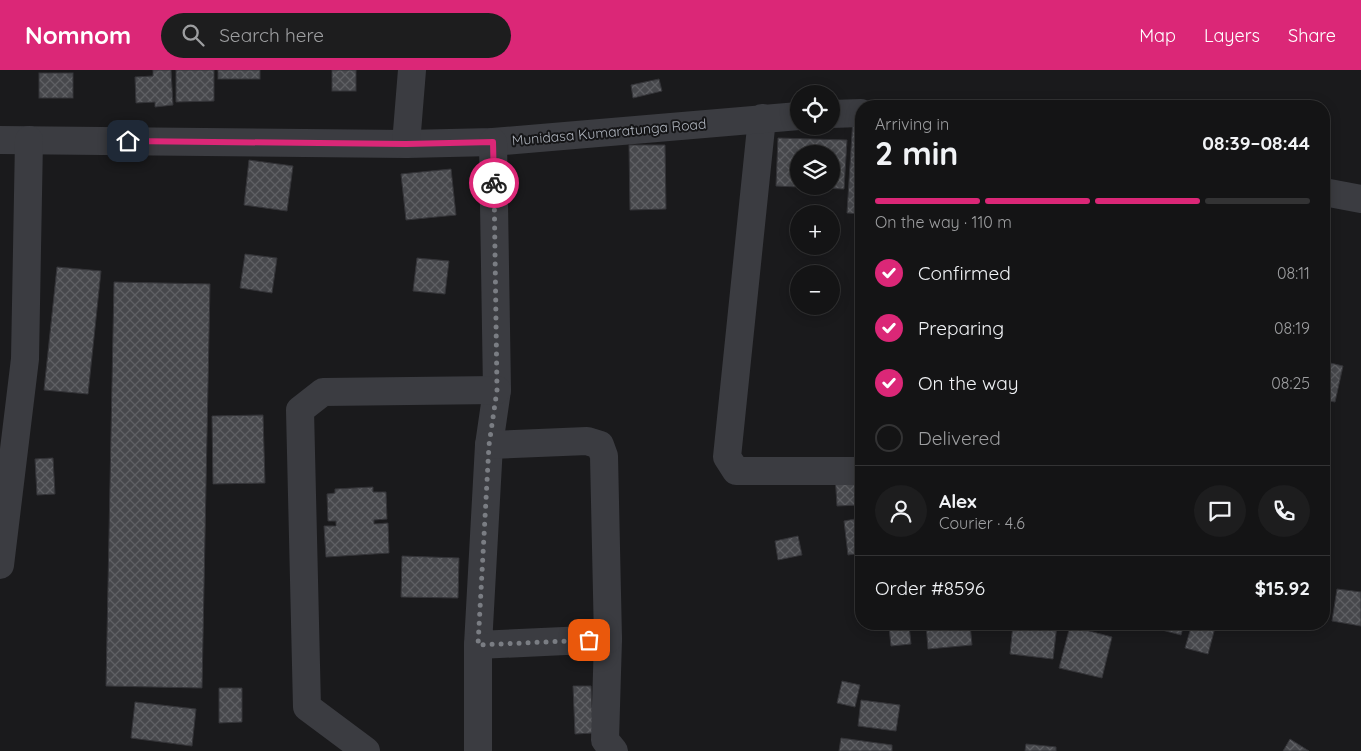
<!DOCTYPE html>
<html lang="en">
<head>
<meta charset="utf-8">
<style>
  :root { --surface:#141415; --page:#1d1d1e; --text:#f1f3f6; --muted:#9d9ea0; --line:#333334; --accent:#db2777 }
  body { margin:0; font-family:Quicksand,sans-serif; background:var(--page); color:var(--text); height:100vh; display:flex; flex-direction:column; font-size:19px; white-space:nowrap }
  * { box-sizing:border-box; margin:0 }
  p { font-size:16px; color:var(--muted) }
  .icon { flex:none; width:28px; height:28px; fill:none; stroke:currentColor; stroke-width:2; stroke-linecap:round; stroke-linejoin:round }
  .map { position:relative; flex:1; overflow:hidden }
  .panel { position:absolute; left:855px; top:30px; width:475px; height:530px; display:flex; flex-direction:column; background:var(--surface); border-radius:20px; box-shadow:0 2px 12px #0003,0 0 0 1px var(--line) }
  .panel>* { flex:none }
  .controls { position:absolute; left:790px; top:15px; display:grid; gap:10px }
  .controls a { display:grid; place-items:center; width:50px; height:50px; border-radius:50%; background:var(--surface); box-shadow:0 2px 12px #0003,0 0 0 1px var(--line); font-size:25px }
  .pin { position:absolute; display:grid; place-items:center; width:42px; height:42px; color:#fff; margin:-21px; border-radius:10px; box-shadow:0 2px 8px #0006 }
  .courier { position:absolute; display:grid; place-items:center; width:50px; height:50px; margin:-25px; border:4px solid #db2777; border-radius:50%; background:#fff; color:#222; box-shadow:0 1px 6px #0007 }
  .head em { font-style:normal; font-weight:800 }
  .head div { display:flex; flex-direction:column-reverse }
  .head { display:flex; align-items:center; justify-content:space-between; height:85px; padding:0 20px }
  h1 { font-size:32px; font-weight:800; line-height:38px }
  .bar { display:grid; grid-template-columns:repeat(4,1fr); gap:8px 5px; align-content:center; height:60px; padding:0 20px }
  .bar i { height:6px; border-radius:4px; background:var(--line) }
  .bar .on { background:var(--accent) }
  .bar p { grid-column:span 4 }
  .line { display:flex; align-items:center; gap:12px; padding:0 20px; border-top:1px solid var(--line) }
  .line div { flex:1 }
  .round { display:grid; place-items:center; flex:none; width:52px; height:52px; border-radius:26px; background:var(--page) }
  ol { padding:0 20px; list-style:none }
  li { display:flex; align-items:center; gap:15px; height:55px }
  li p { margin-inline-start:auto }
  li .icon { padding:5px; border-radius:50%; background:var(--accent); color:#fff; stroke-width:4 }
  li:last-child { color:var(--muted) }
  li i { width:28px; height:28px; border:2px solid var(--line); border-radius:50% }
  header { display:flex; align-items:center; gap:30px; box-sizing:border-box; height:70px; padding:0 25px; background:var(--accent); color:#fff }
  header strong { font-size:24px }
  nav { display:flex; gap:28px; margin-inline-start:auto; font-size:18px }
  .search { width:350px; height:45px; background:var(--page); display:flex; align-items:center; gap:12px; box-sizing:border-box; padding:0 18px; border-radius:28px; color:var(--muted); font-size:19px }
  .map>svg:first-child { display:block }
  .building { fill:url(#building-cross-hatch); stroke:#343438; fill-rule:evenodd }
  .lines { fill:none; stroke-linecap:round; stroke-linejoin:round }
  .minor { stroke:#3b3c41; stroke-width:28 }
  .done { stroke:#7a7d83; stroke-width:5; stroke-dasharray:0 9 }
  .route { stroke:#db2777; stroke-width:6 }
  .labels { text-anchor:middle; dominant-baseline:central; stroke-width:4; stroke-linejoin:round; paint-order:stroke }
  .street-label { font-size:14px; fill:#adb2bb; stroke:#151517 }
</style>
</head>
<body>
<header>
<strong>Nomnom</strong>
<div class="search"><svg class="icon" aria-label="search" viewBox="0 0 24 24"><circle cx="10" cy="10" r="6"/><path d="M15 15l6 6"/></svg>Search here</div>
<nav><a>Map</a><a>Layers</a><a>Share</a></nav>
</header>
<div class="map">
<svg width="1361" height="681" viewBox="0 0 1361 681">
  <defs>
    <pattern id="building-cross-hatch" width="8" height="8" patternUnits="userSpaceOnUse" patternTransform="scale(1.25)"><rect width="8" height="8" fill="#47484c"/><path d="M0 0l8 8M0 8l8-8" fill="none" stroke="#5f6064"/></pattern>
  </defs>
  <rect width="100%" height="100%" fill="#1a1a1c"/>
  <!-- building -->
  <g class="building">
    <polygon points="153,0 171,0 173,35 155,37 155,32 136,33 135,7 153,6"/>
    <polygon points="176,0 214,0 214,31 176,32"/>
    <rect x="218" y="0" width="42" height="9"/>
    <rect x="332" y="0" width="24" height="21"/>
    <rect x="39" y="3" width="34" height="25"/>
    <polygon points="659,9 662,21 633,28 631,15"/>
    <polygon points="853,48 861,49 861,144 847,143"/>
    <path d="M778,68L847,70L844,119L776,116ZM799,84H831V116H799Z"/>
    <polygon points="629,75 665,75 666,139 630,140"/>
    <polygon points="249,90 293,96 287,141 244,135"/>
    <polygon points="451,99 456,145 406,150 401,104"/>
    <polygon points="245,184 277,188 272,223 240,218"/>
    <polygon points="417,188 449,191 445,224 413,221"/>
    <polygon points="57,197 101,201 88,324 44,320"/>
    <polygon points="114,212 210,214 202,618 106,616"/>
    <polygon points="1326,292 1343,296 1335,332 1324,330"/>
    <polygon points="263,345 265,413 213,414 212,346"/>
    <polygon points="53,388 55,424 37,425 35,389"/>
    <polygon points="861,402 861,435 837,436 835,404"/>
    <polygon points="373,417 373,422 386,422 387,449 374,450 374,454 388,453 389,483 326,487 324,456 336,456 336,451 328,451 327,424 335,423 335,419"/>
    <polygon points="861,448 861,483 848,485 844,451"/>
    <polygon points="798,466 802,485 778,490 775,471"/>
    <polygon points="402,486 459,488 458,528 401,527"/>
    <polygon points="1337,519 1361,522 1361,556 1332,551"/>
    <polygon points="926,554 970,554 972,575 928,579"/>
    <polygon points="1013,554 1057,555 1053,589 1010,584"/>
    <polygon points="1139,554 1184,554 1181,565"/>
    <polygon points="1192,554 1216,554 1208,584 1185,578"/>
    <polygon points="909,555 911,574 891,576 889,557"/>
    <polygon points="1070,556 1112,567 1102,608 1059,598"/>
    <polygon points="842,611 860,615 855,637 837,633"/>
    <polygon points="573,616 591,616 593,663 575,664"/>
    <polygon points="219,618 242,618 242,652 219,653"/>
    <polygon points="861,630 900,635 896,661 858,656"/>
    <polygon points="135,632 196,639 192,676 131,668"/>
    <polygon points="841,668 892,675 892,681 839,681"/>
    <polygon points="1290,669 1309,681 1283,681"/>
    <polygon points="1026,674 1056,677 1056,681 1025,681"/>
  </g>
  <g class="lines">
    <!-- minor -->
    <g class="minor">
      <polyline points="831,44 861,43"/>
      <polyline points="762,48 727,387 736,401 861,401"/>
      <polyline points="0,70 406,74 493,72 799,46"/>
      <polyline points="493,72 497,320 489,375 478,575 608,569 605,670 614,681"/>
      <polyline points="406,74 412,0"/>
      <polyline points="1324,122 1361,129"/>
      <polyline points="489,375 587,371 600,375 604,386 608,569"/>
      <polyline points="0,495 25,289 29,70"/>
      <polyline points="478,575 478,681"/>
      <polyline points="366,681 307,637 300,340 323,322 497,320"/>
    </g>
  </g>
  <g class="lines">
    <!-- done -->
    <polyline class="done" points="494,113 497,320 489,375 478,575 589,570"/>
    <!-- route -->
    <polyline class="route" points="128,71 406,74 493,72 494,113"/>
  </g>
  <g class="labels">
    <!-- street labels -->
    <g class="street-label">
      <text transform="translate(609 62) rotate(-5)">Munidasa Kumaratunga Road</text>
    </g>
  </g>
</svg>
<div class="controls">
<a><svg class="icon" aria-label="locate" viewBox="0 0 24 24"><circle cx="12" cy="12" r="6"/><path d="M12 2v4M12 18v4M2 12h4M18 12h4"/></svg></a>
<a><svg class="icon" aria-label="layers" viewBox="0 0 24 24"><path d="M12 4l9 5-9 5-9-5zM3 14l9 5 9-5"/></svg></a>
<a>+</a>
<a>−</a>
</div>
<div class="pin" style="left:589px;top:570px;background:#ea580c"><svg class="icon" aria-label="bag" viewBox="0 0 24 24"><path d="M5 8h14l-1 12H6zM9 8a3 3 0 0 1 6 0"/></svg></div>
<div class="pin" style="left:128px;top:71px;background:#1f2937"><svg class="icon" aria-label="home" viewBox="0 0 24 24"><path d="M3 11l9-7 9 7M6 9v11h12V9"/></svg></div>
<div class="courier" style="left:494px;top:113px"><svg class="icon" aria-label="bike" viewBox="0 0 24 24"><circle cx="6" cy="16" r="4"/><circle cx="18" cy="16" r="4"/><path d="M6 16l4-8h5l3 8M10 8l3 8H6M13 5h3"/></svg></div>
<section class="panel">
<div class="head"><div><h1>2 min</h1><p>Arriving in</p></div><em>08:39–08:44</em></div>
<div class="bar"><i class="on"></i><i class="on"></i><i class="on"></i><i></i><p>On the way · 110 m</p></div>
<ol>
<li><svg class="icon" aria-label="check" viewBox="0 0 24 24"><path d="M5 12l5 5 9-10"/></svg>Confirmed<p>08:11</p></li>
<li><svg class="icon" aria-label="check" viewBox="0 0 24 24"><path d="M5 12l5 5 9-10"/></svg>Preparing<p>08:19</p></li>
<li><svg class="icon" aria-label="check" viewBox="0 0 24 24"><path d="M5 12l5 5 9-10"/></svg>On the way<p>08:25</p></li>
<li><i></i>Delivered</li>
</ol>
<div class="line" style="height:90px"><a class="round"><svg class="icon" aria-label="person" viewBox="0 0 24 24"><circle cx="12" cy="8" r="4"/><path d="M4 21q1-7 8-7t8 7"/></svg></a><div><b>Alex</b><p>Courier · 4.6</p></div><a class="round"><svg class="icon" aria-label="chat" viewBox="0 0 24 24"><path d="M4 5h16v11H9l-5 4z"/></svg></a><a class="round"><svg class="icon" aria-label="phone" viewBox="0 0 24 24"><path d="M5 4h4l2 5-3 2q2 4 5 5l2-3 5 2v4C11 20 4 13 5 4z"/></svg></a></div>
<div class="line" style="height:65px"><div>Order #8596</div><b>$15.92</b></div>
</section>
</div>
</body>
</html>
